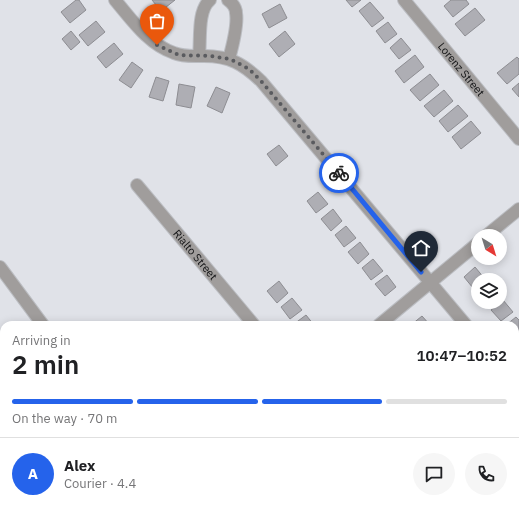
<!DOCTYPE html>
<html lang="en">
<head>
<meta charset="utf-8">
<style>
  :root { --surface:#fff; --page:#f6f6f6; --text:#202124; --muted:#757577; --line:#e0e0e0; --accent:#2563eb }
  body { margin:0; font-family:"IBM Plex Sans",sans-serif; background:var(--page); color:var(--text); height:100vh; display:flex; flex-direction:column; font-size:15px; white-space:nowrap }
  * { box-sizing:border-box; margin:0 }
  p { font-size:13px; color:var(--muted) }
  .icon { flex:none; width:22px; height:22px; fill:none; stroke:currentColor; stroke-width:2; stroke-linecap:round; stroke-linejoin:round }
  .map { position:relative; flex:1; overflow:hidden }
  .details { position:absolute; left:0px; top:321px; width:519px; height:196px; display:flex; flex-direction:column; background:var(--surface); border-radius:12px 12px 0 0; box-shadow:0 2px 10px #0003 }
  .details>* { flex:none }
  .needle { width:26px; rotate:142deg }
  .fabs { position:absolute; left:471px; top:229px; display:grid; gap:8px }
  .fabs a { display:grid; place-items:center; width:36px; height:36px; border-radius:50%; background:var(--surface); box-shadow:0 2px 10px #0003; font-size:20px }
  .pin { position:absolute; display:grid; place-items:center; width:34px; height:34px; color:#fff; margin:-41px -17px; border-radius:50% 50% 50% 0; rotate:-45deg; box-shadow:0 0 4px #0007 }
  .pin .icon { rotate:45deg }
  .courier { position:absolute; display:grid; place-items:center; width:40px; height:40px; margin:-20px; border:3px solid #2563eb; border-radius:50%; background:#fff; color:#222; box-shadow:0 1px 5px #0007 }
  .head em { font-style:normal; font-weight:600 }
  .head div { display:flex; flex-direction:column-reverse }
  .head { display:flex; align-items:center; justify-content:space-between; height:68px; padding:0 12px }
  h1 { font-size:26px; font-weight:600; line-height:30px }
  .bar { display:grid; grid-template-columns:repeat(4,1fr); gap:6px 4px; align-content:center; height:48px; padding:0 12px }
  .bar i { height:5px; border-radius:3px; background:var(--line) }
  .bar .current { background:var(--accent) }
  .bar p { grid-column:span 4 }
  .line { display:flex; align-items:center; gap:10px; padding:0 12px; border-top:1px solid var(--line) }
  .line div { flex:1 }
  .round { display:grid; place-items:center; flex:none; width:42px; height:42px; border-radius:21px; background:var(--page) }
  .map>svg:first-child { display:block }
  .building { fill:#aeaeb4; stroke:#8d8d92 }
  .lines { fill:none; stroke-linecap:round; stroke-linejoin:round }
  .street-casing { stroke:#bbbdc2; stroke-width:14 }
  .street { stroke:#a09d9c; stroke-width:12 }
  .done { stroke:#5a5b5f; stroke-width:4; stroke-dasharray:0 7.2 }
  .route { stroke:#2563eb; stroke-width:5 }
  .labels { text-anchor:middle; dominant-baseline:central; stroke-width:4; stroke-linejoin:round; paint-order:stroke }
  .street-label { font-size:11px; fill:#121315; stroke:#e0e2e8 }
</style>
</head>
<body>
<div class="map">
<svg width="519" height="517" viewBox="0 0 519 517">
  <rect width="100%" height="100%" fill="#e0e2e8"/>
  <!-- building -->
  <g class="building">
    <polygon points="76,0 79,0 86,10 70,23 61,12"/>
    <polygon points="152,0 175,0 161,11"/>
    <polygon points="346,0 361,0 352,7"/>
    <polygon points="451,0 466,0 469,4 453,17 444,6"/>
    <polygon points="370,2 384,18 372,27 359,11"/>
    <polygon points="280,4 287,18 269,28 262,14"/>
    <polygon points="475,8 485,20 465,36 455,24"/>
    <polygon points="96,21 105,32 88,46 79,35"/>
    <polygon points="388,22 397,34 385,43 376,31"/>
    <polygon points="71,31 80,42 71,50 62,39"/>
    <polygon points="285,31 295,44 279,57 269,44"/>
    <polygon points="401,38 411,50 399,59 390,48"/>
    <polygon points="114,43 123,54 106,68 97,57"/>
    <polygon points="415,55 424,67 404,83 395,71"/>
    <polygon points="517,57 519,59 519,74 507,84 497,73"/>
    <polygon points="132,62 143,70 131,88 119,80"/>
    <polygon points="430,74 439,85 420,101 410,90"/>
    <polygon points="156,77 169,81 163,101 149,97"/>
    <polygon points="519,83 519,97 512,89"/>
    <polygon points="179,84 195,87 191,108 176,105"/>
    <polygon points="216,87 230,93 222,113 207,106"/>
    <polygon points="444,90 453,101 434,117 424,106"/>
    <polygon points="458,105 468,116 448,132 439,121"/>
    <polygon points="471,121 481,133 461,149 452,137"/>
    <polygon points="279,145 288,156 276,166 267,154"/>
    <polygon points="318,192 328,204 316,213 307,201"/>
    <polygon points="333,209 342,221 331,231 321,219"/>
    <polygon points="346,226 356,238 344,247 335,235"/>
    <polygon points="360,242 369,254 358,264 348,252"/>
    <polygon points="373,259 383,271 371,280 362,268"/>
    <polygon points="475,267 485,279 478,280 478,285 473,288 464,277"/>
    <polygon points="387,275 396,287 385,296 375,284"/>
    <polygon points="279,281 288,293 277,303 267,291"/>
    <polygon points="292,298 302,310 290,319 281,307"/>
    <polygon points="503,300 513,312 501,321 491,310"/>
    <polygon points="306,315 314,325 295,325 294,324"/>
    <polygon points="422,316 430,325 411,325"/>
    <polygon points="516,317 519,320 519,334 515,337 515,325 506,325"/>
    <polygon points="0,450 4,455 4,460 0,463"/>
    <polygon points="35,513 53,513 55,515 52,517 29,517"/>
    <polygon points="254,513 265,513 268,517 249,517"/>
    <polygon points="354,513 374,513 375,514 372,517 356,517"/>
    <polygon points="452,513 468,513 471,517 452,517 450,514"/>
  </g>
  <g class="lines">
    <defs>
      <g id="street">
        <path d="M115,0C132,20 148,44 174,53C183,57 194,56 204,56C230,56 243,64 261,81L466,325"/>
        <path d="M228,0C232,3 236,7 236,13C238,24 232,48 229,59"/>
        <path id="s1" d="M404,0L519,139"/>
        <path d="M199,56C201,39 197,11 210,0"/>
        <path id="s2" d="M137,185L254,325"/>
        <polyline points="486,236 519,209"/>
        <polyline points="0,267 43,325"/>
        <polyline points="379,325 478,243"/>
        <polyline points="515,384 519,389"/>
        <polyline points="200,513 203,517"/>
        <polyline points="412,513 415,517"/>
        <polyline points="148,517 153,513"/>
      </g>
    </defs>
    <!-- street casing -->
    <use href="#street" class="street-casing"/>
    <!-- street -->
    <use href="#street" class="street"/>
  </g>
  <g class="lines">
    <!-- done -->
    <polyline class="done" points="157,45 179,55 210,56 230,59 249,69 261,81 339,173"/>
    <!-- route -->
    <polyline class="route" points="339,173 421,272"/>
  </g>
  <g class="labels">
    <!-- street labels -->
    <g class="street-label">
      <text stroke="none"><textPath href="#s1" startOffset="90">Lorenz Street</textPath></text>
      <text stroke="none"><textPath href="#s2" startOffset="91">Rialto Street</textPath></text>
    </g>
  </g>
</svg>
<div class="fabs">
<a><svg class="needle" viewBox="-14 -14 28 28"><path d="M0-13l5 13h-10z" fill="#e53935"/><path d="M0 13l5-13h-10z" fill="#757577"/></svg></a>
<a><svg class="icon" aria-label="layers" viewBox="0 0 24 24"><path d="M12 4l9 5-9 5-9-5zM3 14l9 5 9-5"/></svg></a>
</div>
<div class="pin" style="left:157px;top:45px;background:#ea580c"><svg class="icon" aria-label="bag" viewBox="0 0 24 24"><path d="M5 8h14l-1 12H6zM9 8a3 3 0 0 1 6 0"/></svg></div>
<div class="pin" style="left:421px;top:272px;background:#1f2937"><svg class="icon" aria-label="home" viewBox="0 0 24 24"><path d="M3 11l9-7 9 7M6 9v11h12V9"/></svg></div>
<div class="courier" style="left:339px;top:173px"><svg class="icon" aria-label="bike" viewBox="0 0 24 24"><circle cx="6" cy="16" r="4"/><circle cx="18" cy="16" r="4"/><path d="M6 16l4-8h5l3 8M10 8l3 8H6M13 5h3"/></svg></div>
<section class="details">
<div class="head"><div><h1>2 min</h1><p>Arriving in</p></div><em>10:47–10:52</em></div>
<div class="bar"><i class="current"></i><i class="current"></i><i class="current"></i><i></i><p>On the way · 70 m</p></div>
<div class="line" style="height:72px"><b class="round" style="background:var(--accent);color:#fff">A</b><div><b>Alex</b><p>Courier · 4.4</p></div><a class="round"><svg class="icon" aria-label="chat" viewBox="0 0 24 24"><path d="M4 5h16v11H9l-5 4z"/></svg></a><a class="round"><svg class="icon" aria-label="phone" viewBox="0 0 24 24"><path d="M5 4h4l2 5-3 2q2 4 5 5l2-3 5 2v4C11 20 4 13 5 4z"/></svg></a></div>
</section>
</div>
</body>
</html>
